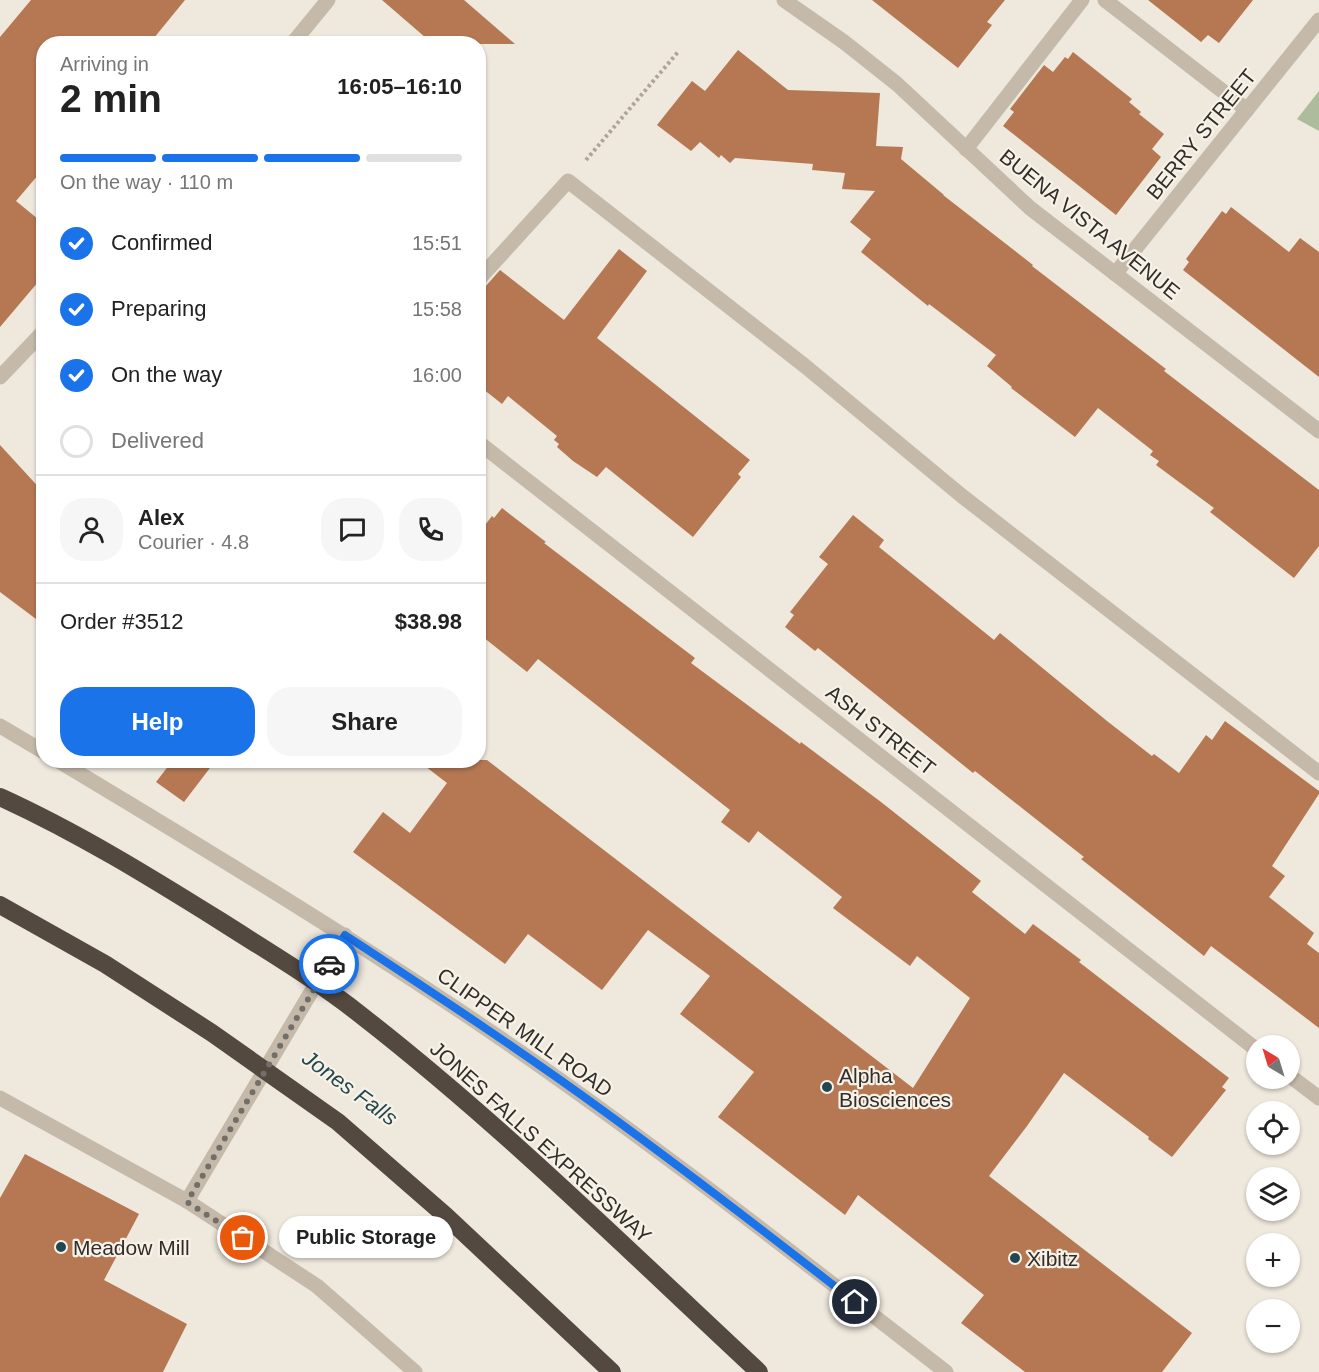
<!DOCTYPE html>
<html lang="en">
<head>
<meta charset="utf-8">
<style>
  :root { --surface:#fff; --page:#f6f6f6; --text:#222; --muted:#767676; --line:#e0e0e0; --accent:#1a73e8 }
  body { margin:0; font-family:Arial,sans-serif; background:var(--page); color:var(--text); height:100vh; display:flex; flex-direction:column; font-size:22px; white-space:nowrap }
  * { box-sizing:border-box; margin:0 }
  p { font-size:20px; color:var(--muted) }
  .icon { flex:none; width:33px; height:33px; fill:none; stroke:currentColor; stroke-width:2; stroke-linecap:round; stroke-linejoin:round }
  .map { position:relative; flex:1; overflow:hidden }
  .side { position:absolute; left:36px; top:36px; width:450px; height:732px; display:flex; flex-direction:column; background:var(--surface); border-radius:24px; box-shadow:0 2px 4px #0004 }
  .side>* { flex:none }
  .needle { width:39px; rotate:322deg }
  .buttons { position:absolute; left:1246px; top:1035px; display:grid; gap:12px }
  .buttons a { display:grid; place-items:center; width:54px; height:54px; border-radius:50%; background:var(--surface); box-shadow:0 2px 4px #0004; font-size:30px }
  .pin { position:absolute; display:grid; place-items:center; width:51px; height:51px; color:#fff; margin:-26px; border:3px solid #fff; border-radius:50%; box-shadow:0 2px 6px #0007 }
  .courier { position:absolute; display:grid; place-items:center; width:60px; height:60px; margin:-30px; border:4px solid #1a73e8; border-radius:50%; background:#fff; color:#222; box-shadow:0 2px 8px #0007 }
  .bubble { position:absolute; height:42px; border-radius:21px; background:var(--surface); box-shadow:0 2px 4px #0004; font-size:20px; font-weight:700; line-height:42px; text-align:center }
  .summary em { font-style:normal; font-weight:700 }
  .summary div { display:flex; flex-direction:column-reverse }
  .summary { display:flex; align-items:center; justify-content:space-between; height:102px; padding:0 24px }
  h1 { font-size:39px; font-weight:700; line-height:45px }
  .bar { display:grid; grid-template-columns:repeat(4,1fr); gap:9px 6px; align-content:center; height:72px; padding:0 24px }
  .bar i { height:8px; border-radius:4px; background:var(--line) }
  .bar .on { background:var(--accent) }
  .bar p { grid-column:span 4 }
  .line { display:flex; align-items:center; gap:15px; padding:0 24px; border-top:2px solid var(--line) }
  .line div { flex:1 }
  .round { display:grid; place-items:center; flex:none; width:63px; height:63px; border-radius:24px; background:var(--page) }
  ol { padding:0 24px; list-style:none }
  li { display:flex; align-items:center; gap:18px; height:66px }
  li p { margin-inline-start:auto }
  li .icon { padding:6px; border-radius:50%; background:var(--accent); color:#fff; stroke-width:4 }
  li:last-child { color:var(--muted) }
  li i { width:33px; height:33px; border:3px solid var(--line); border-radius:50% }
  .primary-button { display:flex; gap:12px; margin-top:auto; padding:12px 24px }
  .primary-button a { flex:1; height:69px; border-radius:24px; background:var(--accent); color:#fff; font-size:24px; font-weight:700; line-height:69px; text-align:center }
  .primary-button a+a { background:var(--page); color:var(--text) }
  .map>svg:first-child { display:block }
  .green { fill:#aebc9e }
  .pier { fill:#eee8dd }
  .building { fill:#b67853 }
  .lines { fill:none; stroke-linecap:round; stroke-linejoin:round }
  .path { stroke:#b0a494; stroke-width:4; stroke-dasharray:3 3; stroke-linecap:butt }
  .service { stroke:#c5baaa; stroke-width:15 }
  .minor { stroke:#c5baaa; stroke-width:15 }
  .tertiary { stroke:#c5baaa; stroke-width:15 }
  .motorway-bridge { stroke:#534941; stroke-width:18 }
  .done { stroke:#746e68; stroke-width:6; stroke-dasharray:0 10.8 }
  .route { stroke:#1a73e8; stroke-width:8 }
  .poi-dot { fill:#24474f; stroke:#f7f2e8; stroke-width:2 }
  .labels { text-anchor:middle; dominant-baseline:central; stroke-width:4.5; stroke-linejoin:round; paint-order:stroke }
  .street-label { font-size:21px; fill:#332d29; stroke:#f7f2e8 }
  .poi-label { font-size:21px; fill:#332d29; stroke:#f7f2e8; text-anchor:start }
  .water-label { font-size:22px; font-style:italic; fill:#24474f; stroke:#f7f2e8 }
</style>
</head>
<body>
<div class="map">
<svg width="1319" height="1372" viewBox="0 0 1319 1372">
  <rect width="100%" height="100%" fill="#eee8dd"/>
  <!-- green -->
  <polygon class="green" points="1319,91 1319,131 1297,119"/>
  <!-- pier -->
  <polygon class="pier" points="0,814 67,842 219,934 363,1036 518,1161 665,1305 691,1351 690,1372 567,1372 539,1331 474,1265 402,1199 198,1050 55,958 0,926"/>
  <!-- building -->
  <g class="building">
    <polygon points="31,0 185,0 149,44 44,44 44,168 16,201 44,224 44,275 0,327 0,37"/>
    <polygon points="382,0 464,0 515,44 433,44"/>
    <polygon points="872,0 1005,0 987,22 992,25 958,68"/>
    <polygon points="1148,0 1253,0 1219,43 1208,35 1201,42"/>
    <polygon points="738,50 788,90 880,93 876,146 903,147 901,159 944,195 943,195 1033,265 1032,266 1166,369 1164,371 1319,490 1319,546 1294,578 1210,512 1214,508 1156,465 1159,461 1150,455 1153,451 1098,408 1075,437 1011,388 1012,387 987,366 996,355 929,304 928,306 861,252 871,239 850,222 875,191 842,189 845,173 812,170 813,164 735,158 730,163 721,155 719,158 700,142 691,151 657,125 692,81 705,91"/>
    <polygon points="1073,52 1132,99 1129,102 1141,112 1139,114 1164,134 1152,149 1161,157 1116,215 1003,126 1014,112 1010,109 1044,65 1053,72 1065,57 1068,59"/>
    <polygon points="1231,207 1289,252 1300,238 1319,252 1319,377 1183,270 1189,262 1186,259 1222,211 1226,214"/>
    <polygon points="619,249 647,271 597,338 750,460 738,474 741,477 693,537 606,467 597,477 573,461 557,447 559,444 554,440 557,436 508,396 502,404 478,385 478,289 485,287 500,270 564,320"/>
    <polygon points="0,445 44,493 44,625 0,592"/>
    <polygon points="502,508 546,542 544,543 695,658 691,663 800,744 801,742 881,802 981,881 972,892 1025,934 1033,924 1081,960 1079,962 1229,1078 1222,1087 1226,1090 1172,1157 1148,1139 1149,1137 1064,1073 1027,1126 989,1176 1192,1333 1162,1372 1025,1372 961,1323 984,1295 858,1195 845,1215 718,1117 754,1072 680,1014 710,976 648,930 602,990 528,934 505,964 353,852 383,812 410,833 447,783 417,760 487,760 913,1088 970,998 917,956 910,966 833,908 842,897 758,831 749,843 721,822 730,810 538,659 527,672 478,633 478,534 492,516 494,518"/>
    <polygon points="853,515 884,540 879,547 994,640 1000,633 1107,721 1152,756 1154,754 1179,773 1206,735 1212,740 1225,721 1319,791 1319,794 1272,866 1285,876 1269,897 1314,933 1307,944 1319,953 1319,1028 1211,946 1204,956 1081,859 1084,857 1032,816 975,771 973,773 818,648 815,651 785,627 794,615 790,612 828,564 819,557"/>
    <polygon points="173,760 216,760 184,802 156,782"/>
    <polygon points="25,1154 139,1214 104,1280 187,1324 163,1372 0,1372 0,1198"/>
  </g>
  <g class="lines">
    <!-- path -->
    <polyline class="path" points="586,160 678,52"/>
    <!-- service -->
    <g class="service">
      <polyline points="1105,0 1247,110"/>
      <polyline points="966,149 1082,0"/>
      <polyline points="478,280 568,181 805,366 962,496 1319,773"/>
      <polyline points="0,1098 187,1201 317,1286 415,1372"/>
      <polyline points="187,1201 345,935"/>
    </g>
    <!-- minor -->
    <g class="minor">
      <polyline points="784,0 844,42 897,84 1030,208 1319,431"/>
      <polyline points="1115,274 1319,20"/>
      <polyline points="478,442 1257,1050"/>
      <polyline points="1290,1076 1319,1098"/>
    </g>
    <!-- tertiary -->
    <g class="tertiary">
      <polyline points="292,44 328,0"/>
      <polyline points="0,377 44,331"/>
      <polyline points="0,726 44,752"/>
      <path d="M57,760C197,844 336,928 472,1019C635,1129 790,1251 946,1372"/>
    </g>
    <!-- motorway-bridge -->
    <g class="motorway-bridge">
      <path d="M0,797C77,832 150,877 222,922C269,952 318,981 362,1016C502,1125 629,1251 759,1372"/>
      <polyline points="0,905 105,964 212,1033 338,1122 446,1216 612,1372"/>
    </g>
  </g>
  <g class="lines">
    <!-- done -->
    <polyline class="done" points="243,1238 187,1202 329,964"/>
    <!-- route -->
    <path class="route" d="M329,964L345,935C433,993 520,1050 605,1112C690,1174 773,1238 855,1302"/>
  </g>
  <!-- markers -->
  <g class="poi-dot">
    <circle cx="827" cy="1087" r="6"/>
    <circle cx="61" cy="1247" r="6"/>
    <circle cx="1015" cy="1258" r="6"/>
  </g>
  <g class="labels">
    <!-- street labels -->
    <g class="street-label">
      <text transform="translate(1201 134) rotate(-51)">BERRY STREET</text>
      <text transform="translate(1090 224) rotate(39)">BUENA VISTA AVENUE</text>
      <text transform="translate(881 730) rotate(38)">ASH STREET</text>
      <text transform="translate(525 1032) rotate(35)">CLIPPER MILL ROAD</text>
      <text transform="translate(541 1142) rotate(42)">JONES FALLS EXPRESSWAY</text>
    </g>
    <!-- poi labels -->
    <g class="poi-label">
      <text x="839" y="1075">Alpha<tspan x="839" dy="24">Biosciences</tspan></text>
      <text x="73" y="1247">Meadow Mill</text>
      <text x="1027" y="1258">Xibitz</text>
    </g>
    <!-- water labels -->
    <g class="water-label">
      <text transform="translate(350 1088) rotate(36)">Jones Falls</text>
    </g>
  </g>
</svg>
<div class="buttons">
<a><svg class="needle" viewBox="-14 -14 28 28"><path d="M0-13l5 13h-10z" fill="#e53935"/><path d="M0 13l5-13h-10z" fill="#767676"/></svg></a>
<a><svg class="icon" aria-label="locate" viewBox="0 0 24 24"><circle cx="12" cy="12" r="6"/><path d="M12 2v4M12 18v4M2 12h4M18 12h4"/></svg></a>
<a><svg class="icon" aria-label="layers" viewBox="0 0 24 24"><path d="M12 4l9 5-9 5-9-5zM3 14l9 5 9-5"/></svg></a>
<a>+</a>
<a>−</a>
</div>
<div class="pin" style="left:243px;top:1238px;background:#ea580c"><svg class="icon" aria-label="bag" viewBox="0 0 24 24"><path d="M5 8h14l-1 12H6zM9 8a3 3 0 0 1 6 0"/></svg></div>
<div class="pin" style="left:855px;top:1302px;background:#1f2937"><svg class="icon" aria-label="home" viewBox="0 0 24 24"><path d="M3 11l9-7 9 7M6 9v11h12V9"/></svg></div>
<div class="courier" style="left:329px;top:964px"><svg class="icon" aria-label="car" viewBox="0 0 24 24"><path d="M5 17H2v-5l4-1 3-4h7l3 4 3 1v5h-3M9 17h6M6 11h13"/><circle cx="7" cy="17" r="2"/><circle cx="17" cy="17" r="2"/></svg></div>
<div class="bubble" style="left:279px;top:1216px;width:174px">Public Storage</div>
<section class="side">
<div class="summary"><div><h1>2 min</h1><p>Arriving in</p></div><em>16:05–16:10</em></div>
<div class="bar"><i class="on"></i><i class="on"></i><i class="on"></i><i></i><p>On the way · 110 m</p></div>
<ol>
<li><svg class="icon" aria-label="check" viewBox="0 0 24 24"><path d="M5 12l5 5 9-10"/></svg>Confirmed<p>15:51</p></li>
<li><svg class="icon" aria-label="check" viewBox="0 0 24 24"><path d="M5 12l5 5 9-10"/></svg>Preparing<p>15:58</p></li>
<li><svg class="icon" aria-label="check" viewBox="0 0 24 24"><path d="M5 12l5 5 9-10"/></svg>On the way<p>16:00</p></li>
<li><i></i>Delivered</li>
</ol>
<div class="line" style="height:108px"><a class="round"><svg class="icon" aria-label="person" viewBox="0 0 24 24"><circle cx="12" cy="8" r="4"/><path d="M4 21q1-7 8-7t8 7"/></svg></a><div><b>Alex</b><p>Courier · 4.8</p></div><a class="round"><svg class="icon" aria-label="chat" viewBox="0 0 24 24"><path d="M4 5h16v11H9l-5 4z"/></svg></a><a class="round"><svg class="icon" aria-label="phone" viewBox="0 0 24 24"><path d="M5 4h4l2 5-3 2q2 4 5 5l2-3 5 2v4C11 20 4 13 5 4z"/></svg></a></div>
<div class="line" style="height:78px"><div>Order #3512</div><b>$38.98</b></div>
<div class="primary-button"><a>Help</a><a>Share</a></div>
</section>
</div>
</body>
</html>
